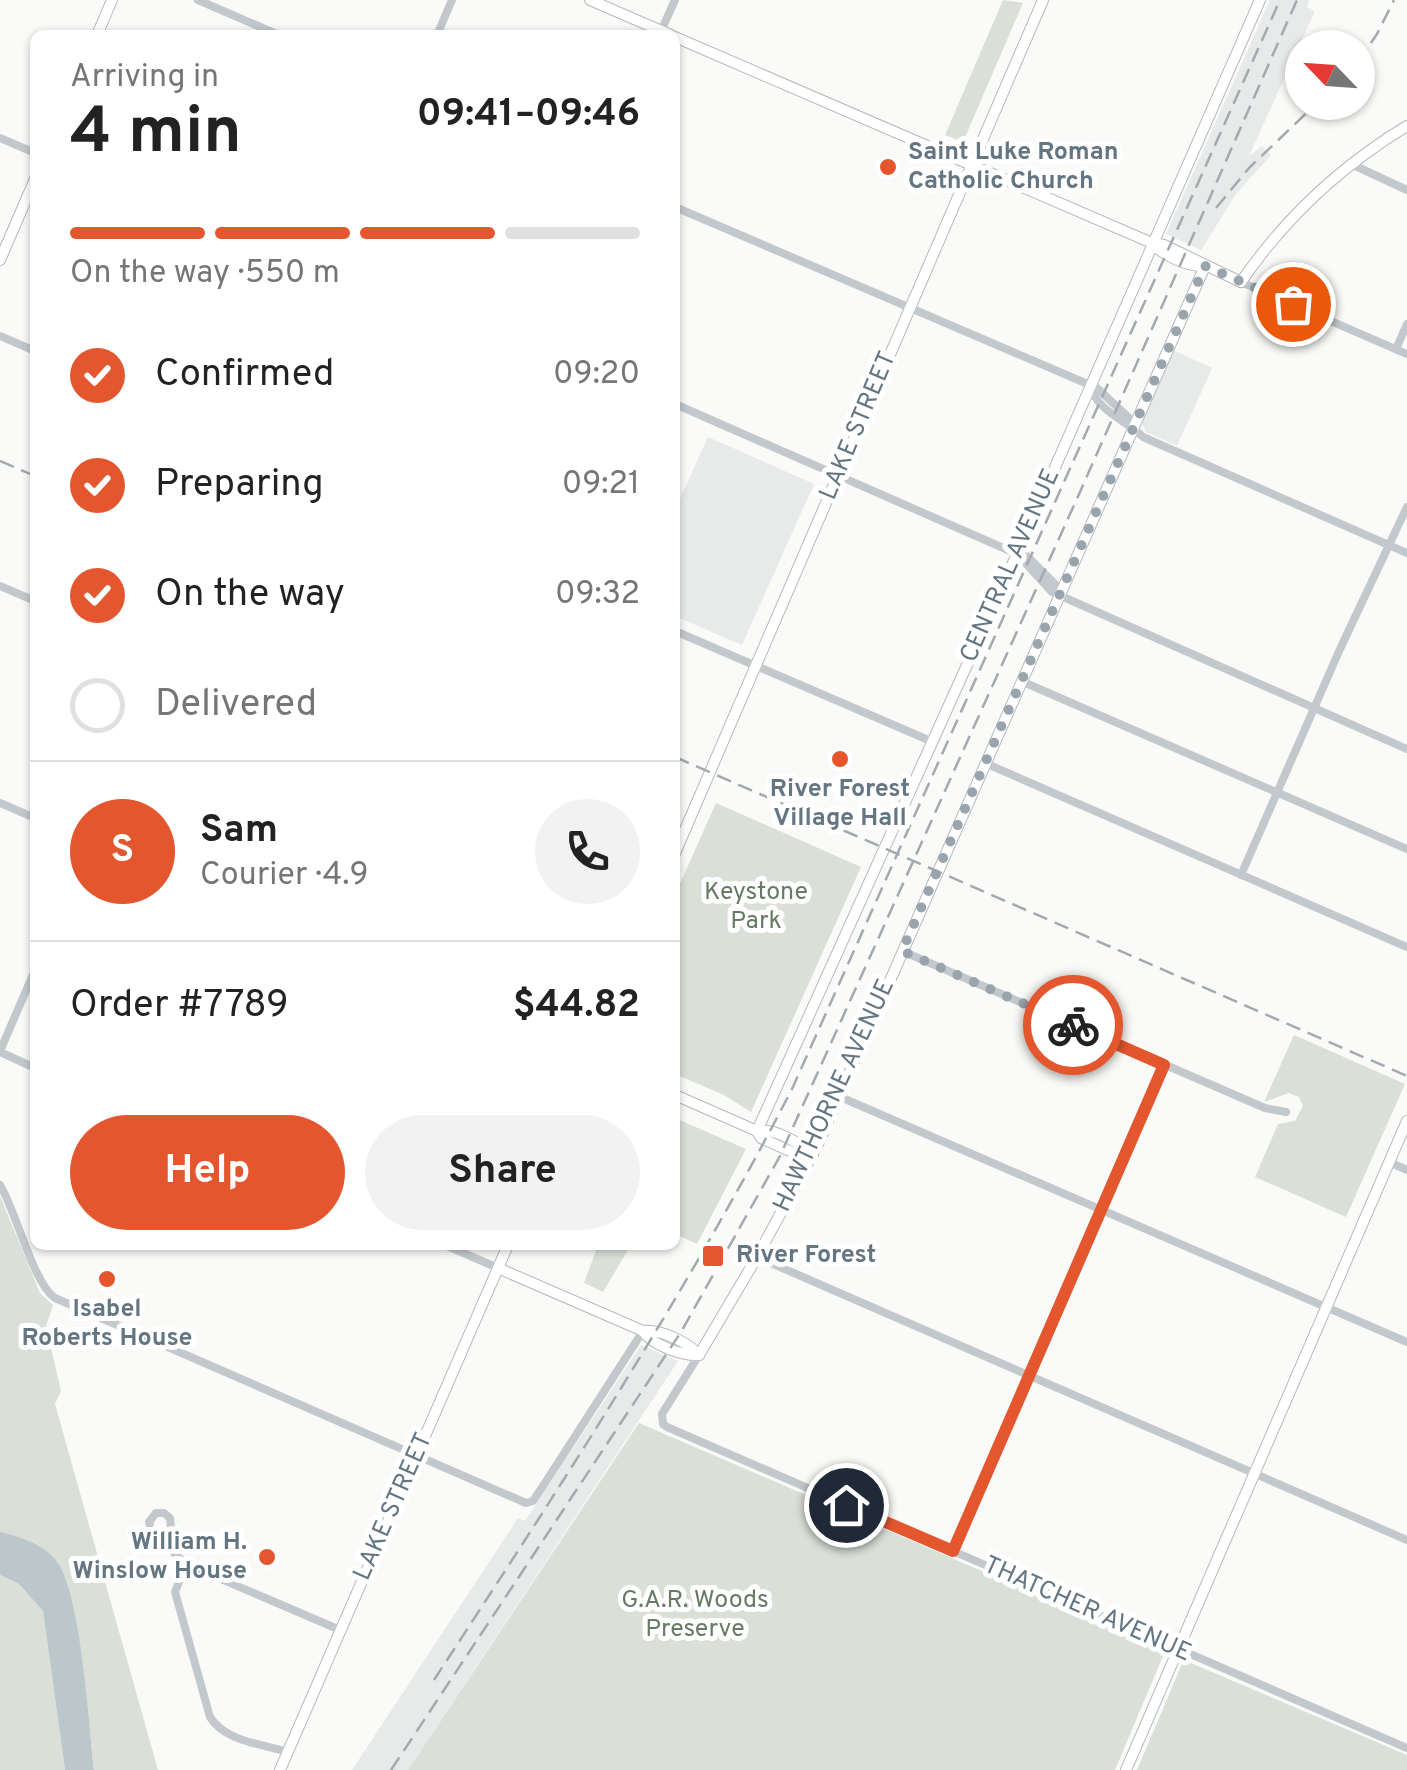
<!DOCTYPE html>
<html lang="en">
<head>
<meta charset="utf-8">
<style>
  :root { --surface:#fff; --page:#f2f2f2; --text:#222; --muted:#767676; --line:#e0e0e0; --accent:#e4572e }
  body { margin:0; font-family:Overpass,sans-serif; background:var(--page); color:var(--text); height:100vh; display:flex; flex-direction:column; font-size:38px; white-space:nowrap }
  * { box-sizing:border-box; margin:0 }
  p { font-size:32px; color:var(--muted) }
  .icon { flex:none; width:55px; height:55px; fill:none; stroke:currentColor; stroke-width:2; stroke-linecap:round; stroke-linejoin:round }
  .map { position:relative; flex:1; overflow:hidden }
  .sheet { position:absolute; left:30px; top:30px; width:650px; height:1220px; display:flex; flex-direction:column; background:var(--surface); border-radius:15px; box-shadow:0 2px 8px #0004 }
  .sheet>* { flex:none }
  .needle { width:65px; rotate:295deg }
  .controls { position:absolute; left:1285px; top:30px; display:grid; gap:20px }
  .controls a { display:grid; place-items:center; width:90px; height:90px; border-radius:50%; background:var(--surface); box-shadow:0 2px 8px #0004; font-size:50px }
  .pin { position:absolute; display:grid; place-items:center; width:85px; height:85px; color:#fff; margin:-42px; border:5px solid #fff; border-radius:50%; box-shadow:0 2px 10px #0007 }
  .courier { position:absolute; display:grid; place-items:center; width:100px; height:100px; margin:-50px; border:8px solid #e4572e; border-radius:50%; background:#fff; color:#222; box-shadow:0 2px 12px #0007 }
  .summary em { font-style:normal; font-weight:700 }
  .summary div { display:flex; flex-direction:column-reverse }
  .summary { display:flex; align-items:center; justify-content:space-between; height:170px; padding:0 40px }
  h1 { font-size:65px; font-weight:700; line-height:75px }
  .bar { display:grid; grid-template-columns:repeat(4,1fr); gap:15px 10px; align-content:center; height:120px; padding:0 40px }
  .bar i { height:12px; border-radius:8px; background:var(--line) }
  .bar .selected { background:var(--accent) }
  .bar p { grid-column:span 4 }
  .line { display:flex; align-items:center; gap:25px; padding:0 40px; border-top:2px solid var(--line) }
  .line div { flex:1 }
  .round { display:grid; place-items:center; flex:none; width:105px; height:105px; border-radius:52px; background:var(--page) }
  ol { padding:0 40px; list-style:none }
  li { display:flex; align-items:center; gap:30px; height:110px }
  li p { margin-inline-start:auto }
  li .icon { padding:10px; border-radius:50%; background:var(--accent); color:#fff; stroke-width:4 }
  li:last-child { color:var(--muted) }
  li i { width:55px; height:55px; border:5px solid var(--line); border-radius:50% }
  .cta { display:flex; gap:20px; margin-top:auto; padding:20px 40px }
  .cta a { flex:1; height:115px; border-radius:60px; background:var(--accent); color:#fff; font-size:40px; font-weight:700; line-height:115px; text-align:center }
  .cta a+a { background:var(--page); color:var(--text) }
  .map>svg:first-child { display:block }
  .built { fill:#e8e9e9 }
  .green { fill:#dadfd7 }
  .water { fill:#bbc7cb }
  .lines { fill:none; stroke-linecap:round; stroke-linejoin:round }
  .secondary-casing { stroke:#b3babf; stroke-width:12 }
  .street { stroke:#c3c8cc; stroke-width:8 }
  .secondary { stroke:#fff; stroke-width:10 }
  .rail { stroke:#a2aab0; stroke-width:2.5; stroke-dasharray:15 8; stroke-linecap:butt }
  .done { stroke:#99a4ac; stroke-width:10; stroke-dasharray:0 18 }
  .route { stroke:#e4572e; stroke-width:12 }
  .poi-dot { fill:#e4572e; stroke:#fff; stroke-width:4 }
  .labels { text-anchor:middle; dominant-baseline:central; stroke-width:10; stroke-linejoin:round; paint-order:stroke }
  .poi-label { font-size:25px; font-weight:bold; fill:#657683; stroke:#fff; text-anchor:start }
  .street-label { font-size:25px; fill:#657683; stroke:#fff }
  .park-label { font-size:25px; fill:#687a64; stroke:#fff }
</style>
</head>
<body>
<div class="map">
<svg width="1407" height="1770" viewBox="0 0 1407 1770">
  <rect width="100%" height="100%" fill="#fafaf8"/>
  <!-- built -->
  <g class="built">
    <polygon points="1270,0 1309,0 1307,7 1315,11 1249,156 1262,146 1271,155 1236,194 1201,250 1166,234"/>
    <polygon points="1173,350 1212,368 1177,446 1146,432 1142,423"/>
    <polygon points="708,437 814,484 742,645 675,616 675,510"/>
    <polygon points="641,1345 678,1361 408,1770 352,1770 518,1518 525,1521"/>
  </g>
  <!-- green -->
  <g class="green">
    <polygon points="1003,0 1023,3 963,142 945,135"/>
    <polygon points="716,803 861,867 751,1112 724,1095 675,1074 675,895"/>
    <polygon points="1294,1035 1405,1084 1346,1217 1255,1177 1278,1124 1295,1121 1303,1106 1299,1097 1289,1093 1264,1102"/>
    <polygon points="675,1118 746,1149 697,1244 675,1234"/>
    <path d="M0,1196L40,1293L53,1305L46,1326L61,1391L55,1404L158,1770H94C86,1702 84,1626 58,1562L0,1532Z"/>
    <polygon points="598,1245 631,1245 603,1292 584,1283"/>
    <polygon points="639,1423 1160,1648 1163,1656 1115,1770 408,1770"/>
    <polygon points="0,1575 19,1584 43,1611 65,1770 0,1770"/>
    <polygon points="1186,1661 1407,1755 1407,1770 1137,1770 1182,1664"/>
  </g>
  <!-- water -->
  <path class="water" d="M0,1532C18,1536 42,1544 55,1559C81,1589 89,1726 94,1770H65L43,1611L19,1584L0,1575Z"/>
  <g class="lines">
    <defs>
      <g id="secondary">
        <polyline points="590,0 671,35"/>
        <polyline points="97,35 112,0"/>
        <path d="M675,37L1152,243L1164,245L1241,282C1285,218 1341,166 1407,126"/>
        <path d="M1152,244C1165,256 1187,267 1205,266"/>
        <polyline points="0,260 35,179"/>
        <polyline points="675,853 1043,0"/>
        <path d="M675,1095L757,1131C775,1128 800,1143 813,1155"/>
        <polyline points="757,1131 1017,554 1260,0"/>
        <polyline points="757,1131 761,1138 799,1155 812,1155"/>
        <path d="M498,1268L643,1331C660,1329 688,1342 699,1355"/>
        <path d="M643,1331C652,1345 682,1356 699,1355"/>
        <polyline points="699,1355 757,1257 818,1144 1205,266"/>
        <polyline points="280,1770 508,1245"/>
        <polyline points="1126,1770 1407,1121"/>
      </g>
    </defs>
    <!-- secondary casing -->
    <use href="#secondary" class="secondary-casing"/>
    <!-- street -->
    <g class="street">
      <polyline points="198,0 279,35"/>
      <polyline points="661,31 675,0"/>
      <polyline points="437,35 452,0"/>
      <polyline points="0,138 35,153"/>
      <polyline points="1351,164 1407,190"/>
      <polyline points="675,207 1097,388 1129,418 1134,428"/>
      <polyline points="1241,282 1407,354"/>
      <polyline points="0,336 35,351"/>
      <polyline points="1396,349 1407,324"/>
      <path d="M1090,387C1099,412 1126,420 1143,437L1407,553"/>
      <polyline points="675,404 1017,554 1025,554 1056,585 1060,594"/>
      <polyline points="1017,554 1052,592 1407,749"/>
      <polyline points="0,586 35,601"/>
      <polyline points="675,631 933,742"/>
      <polyline points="1021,681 1407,849"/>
      <polyline points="985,763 1407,947"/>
      <polyline points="0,803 35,818"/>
      <polyline points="1241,875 1340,649 1407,507"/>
      <polyline points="902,951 1265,1108 1286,1112"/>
      <polyline points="0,1051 35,970"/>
      <polyline points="0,1052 35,1068"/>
      <polyline points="838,1096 1407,1342"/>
      <polyline points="1389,1162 1407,1170"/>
      <path d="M0,1185C17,1213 33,1283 55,1298L526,1503L533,1501L545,1483L643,1331"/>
      <polyline points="445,1245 498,1268"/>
      <polyline points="757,1257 1407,1540"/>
      <polyline points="699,1355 662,1414 663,1424 667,1427 1407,1748"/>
      <path d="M167,1533L157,1535L151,1530L149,1522L156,1513H164L170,1518L171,1527L167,1533L174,1553L186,1564L175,1592L210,1717C226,1742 260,1743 287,1752"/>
      <polyline points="953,1551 1164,1065"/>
      <polyline points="186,1564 340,1630"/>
    </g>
    <!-- secondary -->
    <use href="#secondary" class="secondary"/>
    <!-- rail -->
    <g class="rail">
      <polyline points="1358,62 1377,34 1394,0"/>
      <polyline points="1216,208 1249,168 1318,102"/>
      <polyline points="0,461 35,476"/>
      <polyline points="675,757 1407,1076"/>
      <path d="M434,1680C560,1487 686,1294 792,1089L1280,0"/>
      <polyline points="391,1770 681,1332 780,1156 1080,492 1297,0"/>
    </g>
  </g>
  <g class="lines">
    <!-- done -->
    <polyline class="done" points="1073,1025 902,951 1205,266 1293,304"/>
    <!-- route -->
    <polyline class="route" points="846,1505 953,1551 1164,1065 1073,1025"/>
  </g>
  <!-- markers -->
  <g class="poi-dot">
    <circle cx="888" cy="167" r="10"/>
    <circle cx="840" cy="759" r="10"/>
    <rect x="701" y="1244" width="24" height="24" rx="5"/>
    <circle cx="107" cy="1279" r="10"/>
    <circle cx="267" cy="1557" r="10"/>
  </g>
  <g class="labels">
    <!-- poi labels -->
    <g class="poi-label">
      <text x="908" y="153">Saint Luke Roman<tspan x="908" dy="29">Catholic Church</tspan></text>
      <text x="840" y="790" text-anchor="middle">River Forest<tspan x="840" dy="29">Village Hall</tspan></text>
      <text x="736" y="1256">River Forest</text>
      <text x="107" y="1310" text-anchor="middle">Isabel<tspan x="107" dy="29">Roberts House</tspan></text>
      <text x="247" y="1543" text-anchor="end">William H.<tspan x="247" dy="29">Winslow House</tspan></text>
    </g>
    <!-- street labels -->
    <g class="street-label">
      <text transform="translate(859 426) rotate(-67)">LAKE STREET</text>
      <text transform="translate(1011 566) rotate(-66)">CENTRAL AVENUE</text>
      <text transform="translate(835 1096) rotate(-65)">HAWTHORNE AVENUE</text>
      <text transform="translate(394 1507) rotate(-66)">LAKE STREET</text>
      <text transform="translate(1087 1610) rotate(24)">THATCHER AVENUE</text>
    </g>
    <!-- park labels -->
    <g class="park-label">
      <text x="756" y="893">Keystone<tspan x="756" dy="29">Park</tspan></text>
      <text x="695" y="1601">G.A.R. Woods<tspan x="695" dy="29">Preserve</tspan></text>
    </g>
  </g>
</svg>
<div class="controls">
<a><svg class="needle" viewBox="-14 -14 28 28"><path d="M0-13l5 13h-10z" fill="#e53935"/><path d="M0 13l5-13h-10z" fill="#767676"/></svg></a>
</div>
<div class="pin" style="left:1293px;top:304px;background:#ea580c"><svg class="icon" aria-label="bag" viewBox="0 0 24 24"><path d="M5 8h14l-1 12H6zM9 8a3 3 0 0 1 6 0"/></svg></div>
<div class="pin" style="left:846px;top:1505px;background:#1f2937"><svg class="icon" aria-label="home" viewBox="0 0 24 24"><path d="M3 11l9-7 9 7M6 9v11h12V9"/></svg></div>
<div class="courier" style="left:1073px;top:1025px"><svg class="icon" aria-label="bike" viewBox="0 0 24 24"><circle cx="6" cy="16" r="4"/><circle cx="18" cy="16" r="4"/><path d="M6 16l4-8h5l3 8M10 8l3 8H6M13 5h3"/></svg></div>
<section class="sheet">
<div class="summary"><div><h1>4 min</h1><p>Arriving in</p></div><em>09:41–09:46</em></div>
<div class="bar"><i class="selected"></i><i class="selected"></i><i class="selected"></i><i></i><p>On the way · 550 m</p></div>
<ol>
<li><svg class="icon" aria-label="check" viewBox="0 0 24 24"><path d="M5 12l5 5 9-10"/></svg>Confirmed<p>09:20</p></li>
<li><svg class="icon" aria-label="check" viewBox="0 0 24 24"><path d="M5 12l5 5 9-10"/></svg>Preparing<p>09:21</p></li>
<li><svg class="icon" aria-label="check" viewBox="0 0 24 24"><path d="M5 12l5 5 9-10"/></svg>On the way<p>09:32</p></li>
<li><i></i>Delivered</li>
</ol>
<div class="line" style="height:180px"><b class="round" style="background:var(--accent);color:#fff">S</b><div><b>Sam</b><p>Courier · 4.9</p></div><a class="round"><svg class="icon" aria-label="phone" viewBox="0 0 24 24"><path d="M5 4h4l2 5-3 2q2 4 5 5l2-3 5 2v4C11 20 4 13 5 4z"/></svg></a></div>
<div class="line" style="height:130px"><div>Order #7789</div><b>$44.82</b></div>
<div class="cta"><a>Help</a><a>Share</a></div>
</section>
</div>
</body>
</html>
